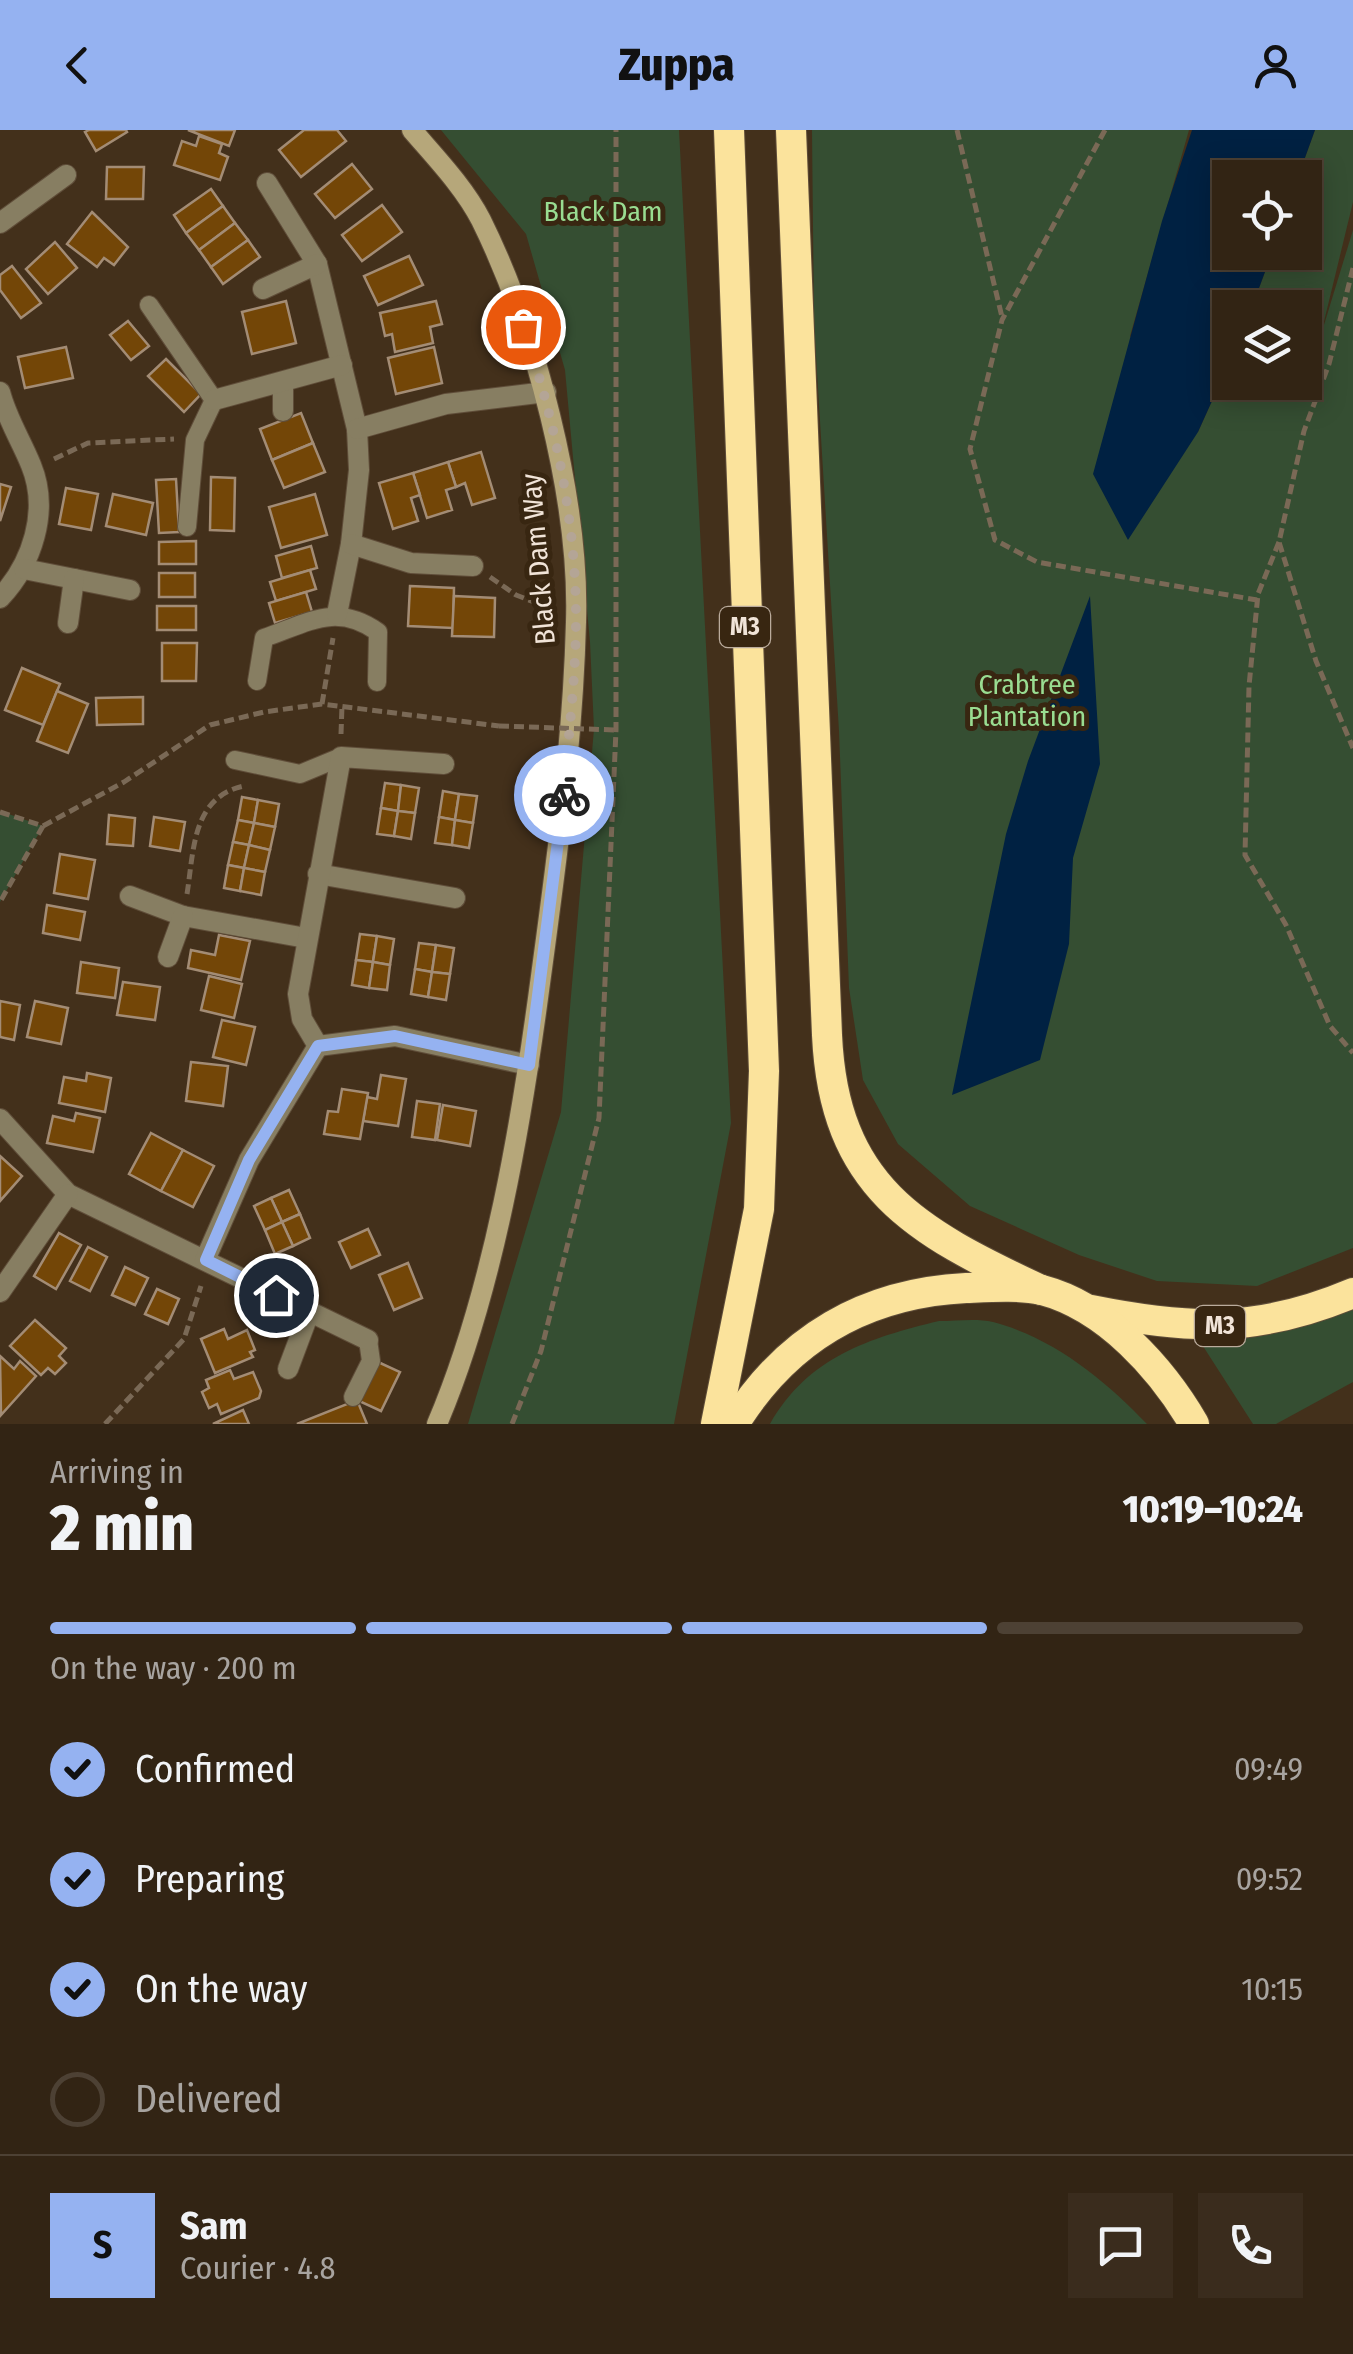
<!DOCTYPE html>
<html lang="en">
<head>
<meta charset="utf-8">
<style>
  :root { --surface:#322414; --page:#3a2c1d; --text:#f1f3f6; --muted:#a8a4a0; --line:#4d4134; --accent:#95b2f1 }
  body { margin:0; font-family:"Fira Sans Condensed",sans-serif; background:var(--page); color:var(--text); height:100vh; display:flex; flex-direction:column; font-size:38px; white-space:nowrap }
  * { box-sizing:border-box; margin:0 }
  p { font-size:32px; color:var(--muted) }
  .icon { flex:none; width:55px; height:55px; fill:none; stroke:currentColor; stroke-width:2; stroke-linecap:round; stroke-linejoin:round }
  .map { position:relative; height:1294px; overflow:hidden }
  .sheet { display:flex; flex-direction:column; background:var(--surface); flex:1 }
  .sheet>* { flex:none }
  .buttons { position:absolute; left:1212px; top:30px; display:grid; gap:20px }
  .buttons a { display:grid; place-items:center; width:110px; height:110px; border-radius:0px; background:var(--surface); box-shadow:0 5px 25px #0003,0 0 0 2px var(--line); font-size:50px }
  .pin { position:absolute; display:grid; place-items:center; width:85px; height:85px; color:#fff; margin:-42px; border:5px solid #fff; border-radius:50%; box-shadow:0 2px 10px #0007 }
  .courier { position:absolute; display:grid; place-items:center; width:100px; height:100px; margin:-50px; border:8px solid #95b2f1; border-radius:50%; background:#fff; color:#222; box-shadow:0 2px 12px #0007 }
  .overview em { font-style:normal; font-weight:800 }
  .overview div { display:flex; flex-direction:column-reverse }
  .overview { display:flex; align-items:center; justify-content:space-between; height:170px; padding:0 50px }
  h1 { font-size:65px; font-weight:800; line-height:75px }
  .bar { display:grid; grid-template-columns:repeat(4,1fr); gap:15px 10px; align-content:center; height:120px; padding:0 50px }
  .bar i { height:12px; border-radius:8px; background:var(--line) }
  .bar .active { background:var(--accent) }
  .bar p { grid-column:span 4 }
  .line { display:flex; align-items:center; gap:25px; padding:0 50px; border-top:2px solid var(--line) }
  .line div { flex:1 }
  .round { display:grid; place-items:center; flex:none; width:105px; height:105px; border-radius:0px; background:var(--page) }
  ol { padding:0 50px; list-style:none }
  li { display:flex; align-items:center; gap:30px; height:110px }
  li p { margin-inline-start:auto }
  li .icon { padding:10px; border-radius:50%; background:var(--accent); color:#111; stroke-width:4 }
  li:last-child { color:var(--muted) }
  li i { width:55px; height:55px; border:5px solid var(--line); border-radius:50% }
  header { display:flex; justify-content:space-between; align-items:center; height:130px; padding:0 50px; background:var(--accent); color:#111; font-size:45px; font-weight:800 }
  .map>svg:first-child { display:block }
  .green { fill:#354e32 }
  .water { fill:#002142 }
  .building { fill:#734607; stroke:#a38c75; stroke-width:2.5 }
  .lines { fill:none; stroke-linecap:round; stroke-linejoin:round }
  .lane-casing { stroke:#5f4d39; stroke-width:20 }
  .street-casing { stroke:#5f4d39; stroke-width:22 }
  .secondary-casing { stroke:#5f4d39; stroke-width:22 }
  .highway-casing { stroke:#5f4d39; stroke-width:32 }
  .path { stroke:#7a6956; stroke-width:5; stroke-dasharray:10 5; stroke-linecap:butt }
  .lane { stroke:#877e62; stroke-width:18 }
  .street { stroke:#877e62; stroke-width:20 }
  .secondary { stroke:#b6a77a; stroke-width:20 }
  .highway { stroke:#fbe39c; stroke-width:30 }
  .path-bridge { stroke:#7a6956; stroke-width:5; stroke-dasharray:10 5; stroke-linecap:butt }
  .done { stroke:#b4a596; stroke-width:10; stroke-dasharray:0 18 }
  .route { stroke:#95b2f1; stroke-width:12 }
  .labels { text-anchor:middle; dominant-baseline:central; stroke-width:10; stroke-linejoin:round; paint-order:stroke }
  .shield { fill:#382611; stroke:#baab9c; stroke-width:2.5 }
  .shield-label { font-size:25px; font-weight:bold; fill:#f1e4d8 }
  .park-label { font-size:28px; fill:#99dc91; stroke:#382611 }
  .street-label { font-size:28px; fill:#f1e4d8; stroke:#382611 }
</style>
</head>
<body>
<header><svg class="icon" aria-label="back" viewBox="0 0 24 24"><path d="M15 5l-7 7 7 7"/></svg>Zuppa<svg class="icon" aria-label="person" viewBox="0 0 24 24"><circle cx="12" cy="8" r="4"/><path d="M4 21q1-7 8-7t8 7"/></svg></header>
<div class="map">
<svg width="1353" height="1294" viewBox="0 0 1353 1294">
  <rect width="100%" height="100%" fill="#43301b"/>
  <!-- green -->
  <g class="green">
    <polygon points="441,0 679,0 731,993 674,1294 468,1294 561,982 594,599 590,512 565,240 526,104"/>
    <polygon points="812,0 1189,0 1130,206 1198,302 1230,231 1230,252 1305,252 1305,178 1252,177 1272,123 1305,122 1305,48 1298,47 1315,0 1353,0 1353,72 1320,208 1353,100 1353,1118 1257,1156 1157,1151 1079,1125 970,1076 898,1014 863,950 849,858 839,601 814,193"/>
    <polygon points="0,681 43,696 0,772"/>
    <polygon points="1353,1171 1353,1252 1276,1294 1253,1294 1201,1213 1278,1202"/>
    <path d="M939,1191C956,1191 977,1188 993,1192C1054,1208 1105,1250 1147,1294H770C808,1227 869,1208 939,1191Z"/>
  </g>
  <!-- water -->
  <g class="water">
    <polygon points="1192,0 1315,0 1298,47 1230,48 1230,122 1272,123 1252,177 1230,178 1230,231 1198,302 1128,410 1093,344 1162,91"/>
    <polygon points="1090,466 1100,634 1073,728 1069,814 1040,930 952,965 1006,704 1028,631"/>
  </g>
  <!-- building -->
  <g class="building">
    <polygon points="89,0 126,0 127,2 96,21 85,2"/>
    <polygon points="188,0 235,0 229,16"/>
    <polygon points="304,0 337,0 346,11 301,47 279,20"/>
    <polygon points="199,6 222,14 219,23 228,27 220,50 174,35 182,11 196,16"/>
    <polygon points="352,34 372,59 335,88 315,64"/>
    <polygon points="107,37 144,37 143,69 106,69"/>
    <polygon points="211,59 223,76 186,103 174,85"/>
    <polygon points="382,75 402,102 362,131 342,105"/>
    <polygon points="223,76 235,93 199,120 186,103"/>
    <polygon points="92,82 128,117 114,135 104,128 97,137 67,114"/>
    <polygon points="235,93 248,110 211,137 199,120"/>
    <polygon points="248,110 260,127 223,154 211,137"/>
    <polygon points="55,112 77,138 48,164 26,139"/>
    <polygon points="409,126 423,155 378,175 364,146"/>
    <polygon points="12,136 41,173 21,188 0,160 0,145"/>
    <polygon points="286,171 296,213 252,224 242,182"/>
    <polygon points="436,171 442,194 430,197 433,213 395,222 392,204 385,206 380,183"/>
    <polygon points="128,191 149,216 131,230 110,205"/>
    <polygon points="66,217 73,248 25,258 18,227"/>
    <polygon points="434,217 442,253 396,264 388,228"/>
    <polygon points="166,229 201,264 184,282 148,246"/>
    <polygon points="301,283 313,313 272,330 260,299"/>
    <polygon points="313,313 325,342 284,358 272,330"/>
    <polygon points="481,322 495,368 472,375 465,353 456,357 448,332"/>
    <polygon points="448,332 456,357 446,360 452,380 427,388 413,343"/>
    <polygon points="413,343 420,365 411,368 418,391 393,399 379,353"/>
    <polygon points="211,347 235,348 234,401 210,400"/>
    <polygon points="176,349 179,402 159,403 156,350"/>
    <polygon points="0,354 11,357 0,391"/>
    <polygon points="66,358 98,364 91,400 59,394"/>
    <polygon points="113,364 153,373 146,405 106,396"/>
    <polygon points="315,364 327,405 281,418 269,377"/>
    <polygon points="196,411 196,434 159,434 159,412"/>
    <polygon points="311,416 317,438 282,448 276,426"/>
    <polygon points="310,440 316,459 276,471 270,452"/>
    <rect x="159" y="443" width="36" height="24"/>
    <polygon points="410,456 454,458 453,498 408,496"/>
    <polygon points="306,462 312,482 275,493 269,473"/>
    <polygon points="454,466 495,468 494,507 452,506"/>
    <rect x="157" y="476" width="39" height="24"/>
    <polygon points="162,513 197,513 196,551 162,551"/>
    <polygon points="22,538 60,554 43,595 5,580"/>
    <polygon points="57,561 88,574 68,623 37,611"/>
    <polygon points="143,567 143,594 97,595 96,568"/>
    <polygon points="385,653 401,655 398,681 381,678"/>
    <polygon points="401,655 419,658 415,683 398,681"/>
    <polygon points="443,661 459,664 455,690 439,687"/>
    <polygon points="459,664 477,666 473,693 455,690"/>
    <polygon points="242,667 258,670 254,693 238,690"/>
    <polygon points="258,670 279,674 275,697 254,693"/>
    <polygon points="381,678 398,681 394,706 377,704"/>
    <polygon points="398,681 415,683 411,709 394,706"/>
    <polygon points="109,685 135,688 133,716 107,714"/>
    <polygon points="154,687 185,692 180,721 150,716"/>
    <polygon points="439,687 455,690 452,715 435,713"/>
    <polygon points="238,690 254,693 249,715 233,712"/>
    <polygon points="455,690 473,693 469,718 452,715"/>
    <polygon points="254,693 275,697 270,720 249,715"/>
    <polygon points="233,712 249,715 244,738 228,735"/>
    <polygon points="249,715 270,720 265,742 244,738"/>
    <polygon points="60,724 95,730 88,769 54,763"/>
    <polygon points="228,735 244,738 240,761 224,758"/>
    <polygon points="244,738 265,742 261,765 240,761"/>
    <polygon points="47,775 85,782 80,810 43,803"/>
    <polygon points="360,804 377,806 373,832 356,830"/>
    <polygon points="219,805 250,811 241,850 188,838 191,820 215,825"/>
    <polygon points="377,806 394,809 390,835 373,832"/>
    <polygon points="419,813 436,815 432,842 415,839"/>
    <polygon points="436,815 454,818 450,844 432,842"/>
    <polygon points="356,830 373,832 369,858 352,855"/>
    <polygon points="81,832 119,838 115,868 77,863"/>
    <polygon points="373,832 390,835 387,860 369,858"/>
    <polygon points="415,839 432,842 428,867 411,864"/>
    <polygon points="432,842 450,844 446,870 428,867"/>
    <polygon points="209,846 242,854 234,888 201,880"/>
    <polygon points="123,852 160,857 155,890 117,885"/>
    <polygon points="0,871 20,875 14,910 0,907"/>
    <polygon points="35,871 68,878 61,914 27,907"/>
    <polygon points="222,890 255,897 246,935 213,927"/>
    <polygon points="191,932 228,936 223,976 186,971"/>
    <polygon points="87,943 111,948 105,982 59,973 64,947 86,951"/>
    <polygon points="381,945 406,949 398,996 363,991 367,967 377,969"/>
    <polygon points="342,959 368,963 360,1009 324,1004 328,981 338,982"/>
    <polygon points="417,971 440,974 435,1010 412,1007"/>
    <polygon points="443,975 476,981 470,1016 437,1010"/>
    <polygon points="76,983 100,988 93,1022 47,1013 53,986 74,991"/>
    <polygon points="151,1003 183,1020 161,1061 129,1044"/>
    <polygon points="183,1020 214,1036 193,1077 161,1061"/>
    <polygon points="0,1026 22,1046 0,1071"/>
    <polygon points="289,1060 300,1084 282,1092 271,1068"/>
    <polygon points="271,1068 282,1092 265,1100 254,1076"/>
    <polygon points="300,1084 310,1108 293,1116 282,1092"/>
    <polygon points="282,1092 293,1116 275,1124 265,1100"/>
    <polygon points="368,1099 380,1125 351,1138 339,1112"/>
    <polygon points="59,1103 81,1115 56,1159 34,1146"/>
    <polygon points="88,1117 107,1127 90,1161 70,1151"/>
    <polygon points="408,1133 422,1168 394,1180 379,1145"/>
    <polygon points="125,1137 148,1148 135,1175 112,1165"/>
    <polygon points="157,1159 179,1169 168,1194 145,1184"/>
    <polygon points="35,1190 66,1218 59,1226 66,1233 55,1244 48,1238 41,1245 10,1216"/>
    <polygon points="224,1199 228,1209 247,1200 255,1220 250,1222 253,1227 215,1243 201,1209"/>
    <polygon points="0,1226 14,1239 20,1231 36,1246 1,1285"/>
    <polygon points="378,1232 400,1242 381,1281 359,1271"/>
    <polygon points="230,1240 234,1249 253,1242 261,1261 259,1268 221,1284 217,1274 209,1278 202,1262 209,1258 206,1250"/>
    <polygon points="357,1270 367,1294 297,1294"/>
    <polygon points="243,1280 249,1294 213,1294"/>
  </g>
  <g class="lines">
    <defs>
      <g id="lane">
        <polyline points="149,175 214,270 195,310 187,397"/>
        <path d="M257,551L264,508C308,493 336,472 378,502L377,552"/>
        <polyline points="235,630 300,644 341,627"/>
        <polyline points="353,1267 371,1231 368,1210"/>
      </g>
      <g id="street">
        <polyline points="267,53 317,134 357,299 359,340 351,414 337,484"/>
        <polyline points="0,93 66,45"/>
        <polyline points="263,159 317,134"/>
        <polyline points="283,252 283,281"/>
        <path d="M0,262C7,289 21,310 31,335C50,381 32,434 0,468"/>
        <polyline points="214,270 342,235"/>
        <polyline points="357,299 446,274 546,262"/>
        <polyline points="351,414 411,433 473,436"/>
        <polyline points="24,439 130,460"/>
        <polyline points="68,493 74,449"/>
        <polyline points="318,744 455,768"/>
        <polyline points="130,766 183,786 306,808"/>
        <polyline points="168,827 183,786"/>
        <polyline points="318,916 395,906 529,935"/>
        <polyline points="0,989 68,1064 368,1210"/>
        <polyline points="205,1130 249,1030 318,916 302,889 298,864 341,627 444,634"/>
        <polyline points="0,1162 68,1064"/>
        <polyline points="288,1239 309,1183"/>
      </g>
      <path id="secondary" d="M412,0C436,28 464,57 481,90C535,199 580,370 576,492C573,611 557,728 541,846C522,990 494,1160 437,1294"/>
      <g id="highway">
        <path d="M791,0L827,905C834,1057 915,1101 1041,1160"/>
        <path d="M1091,1180C1190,1200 1258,1203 1353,1163"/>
        <polyline points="716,1294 759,1079 764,941 729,0"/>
        <path d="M734,1294C787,1208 866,1163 966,1158C990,1157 1020,1155 1042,1160C1107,1177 1162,1239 1194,1294"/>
      </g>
    </defs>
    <!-- lane casing -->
    <use href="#lane" class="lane-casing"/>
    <!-- street casing -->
    <use href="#street" class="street-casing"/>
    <!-- secondary casing -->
    <use href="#secondary" class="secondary-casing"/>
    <!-- highway casing -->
    <use href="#highway" class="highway-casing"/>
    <!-- path -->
    <g class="path">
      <polyline points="957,0 1002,187"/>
      <polyline points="1105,0 1002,190 970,319 995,410 1037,432 1257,470"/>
      <polyline points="1353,138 1329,234 1304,301 1279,412 1316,531 1353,618"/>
      <polyline points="54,329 88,313 174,309"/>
      <polyline points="1279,412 1258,464 1249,556 1245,725 1286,795 1330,896 1353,923"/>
      <polyline points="490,447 516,465 555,480"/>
      <polyline points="322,574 333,508"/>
      <polyline points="341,604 342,576"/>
      <polyline points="0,682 43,696 0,772"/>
      <polyline points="43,696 124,652 210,595 264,582 322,574 499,596"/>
      <path d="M187,764C194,720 192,667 244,656"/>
      <polyline points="105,1294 184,1209 201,1156"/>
      <polyline points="512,1294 541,1221 599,988 616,600 616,0"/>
    </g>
    <!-- lane -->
    <use href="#lane" class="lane"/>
    <!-- street -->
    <use href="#street" class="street"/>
    <!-- secondary -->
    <use href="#secondary" class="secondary"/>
    <!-- highway -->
    <use href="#highway" class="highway"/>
    <!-- path-bridge -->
    <polyline class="path-bridge" points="499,596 616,600"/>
  </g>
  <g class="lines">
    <!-- done -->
    <path class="done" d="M523,197C555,288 576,392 576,489C576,548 568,607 564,665"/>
    <!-- route -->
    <polyline class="route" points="276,1165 206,1130 249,1030 318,916 395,906 529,935 564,665"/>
  </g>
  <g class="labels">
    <!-- shield labels -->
    <g class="shield">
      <rect x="720" y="477" width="50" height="40" rx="8"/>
      <rect x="1195" y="1176" width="50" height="40" rx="8"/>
    </g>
    <g class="shield-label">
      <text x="745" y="497">M3</text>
      <text x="1220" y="1196">M3</text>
    </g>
    <!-- park labels -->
    <g class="park-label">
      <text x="603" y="81">Black Dam</text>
      <text x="1027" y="554">Crabtree<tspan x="1027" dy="32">Plantation</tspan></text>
    </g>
    <!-- street labels -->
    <g class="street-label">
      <text transform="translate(538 429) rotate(-95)">Black Dam Way</text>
    </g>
  </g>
</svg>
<div class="buttons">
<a><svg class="icon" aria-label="locate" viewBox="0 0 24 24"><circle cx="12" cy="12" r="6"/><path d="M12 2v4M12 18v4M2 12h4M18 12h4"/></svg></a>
<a><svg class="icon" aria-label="layers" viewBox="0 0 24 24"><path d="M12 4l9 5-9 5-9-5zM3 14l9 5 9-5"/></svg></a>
</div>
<div class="pin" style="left:523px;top:197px;background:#ea580c"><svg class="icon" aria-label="bag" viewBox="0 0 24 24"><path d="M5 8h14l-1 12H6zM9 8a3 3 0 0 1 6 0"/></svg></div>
<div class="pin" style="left:276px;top:1165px;background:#1f2937"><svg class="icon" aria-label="home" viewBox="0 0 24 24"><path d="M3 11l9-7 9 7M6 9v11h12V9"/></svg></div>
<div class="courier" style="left:564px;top:665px"><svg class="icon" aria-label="bike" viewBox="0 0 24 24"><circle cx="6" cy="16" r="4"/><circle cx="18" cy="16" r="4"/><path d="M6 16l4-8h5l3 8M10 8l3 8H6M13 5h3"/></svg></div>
</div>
<section class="sheet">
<div class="overview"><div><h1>2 min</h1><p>Arriving in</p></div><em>10:19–10:24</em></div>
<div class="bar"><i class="active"></i><i class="active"></i><i class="active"></i><i></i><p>On the way · 200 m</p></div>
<ol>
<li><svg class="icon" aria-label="check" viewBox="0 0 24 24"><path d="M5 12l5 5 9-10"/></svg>Confirmed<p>09:49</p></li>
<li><svg class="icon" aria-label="check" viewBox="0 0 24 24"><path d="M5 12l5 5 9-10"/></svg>Preparing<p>09:52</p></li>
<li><svg class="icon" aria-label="check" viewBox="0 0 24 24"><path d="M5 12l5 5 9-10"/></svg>On the way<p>10:15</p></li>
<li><i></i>Delivered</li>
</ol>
<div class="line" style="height:180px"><b class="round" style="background:var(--accent);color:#111">S</b><div><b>Sam</b><p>Courier · 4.8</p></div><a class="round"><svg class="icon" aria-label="chat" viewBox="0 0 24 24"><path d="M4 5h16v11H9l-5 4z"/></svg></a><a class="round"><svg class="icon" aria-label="phone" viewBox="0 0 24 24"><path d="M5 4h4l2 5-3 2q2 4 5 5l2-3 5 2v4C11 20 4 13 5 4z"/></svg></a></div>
</section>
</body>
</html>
